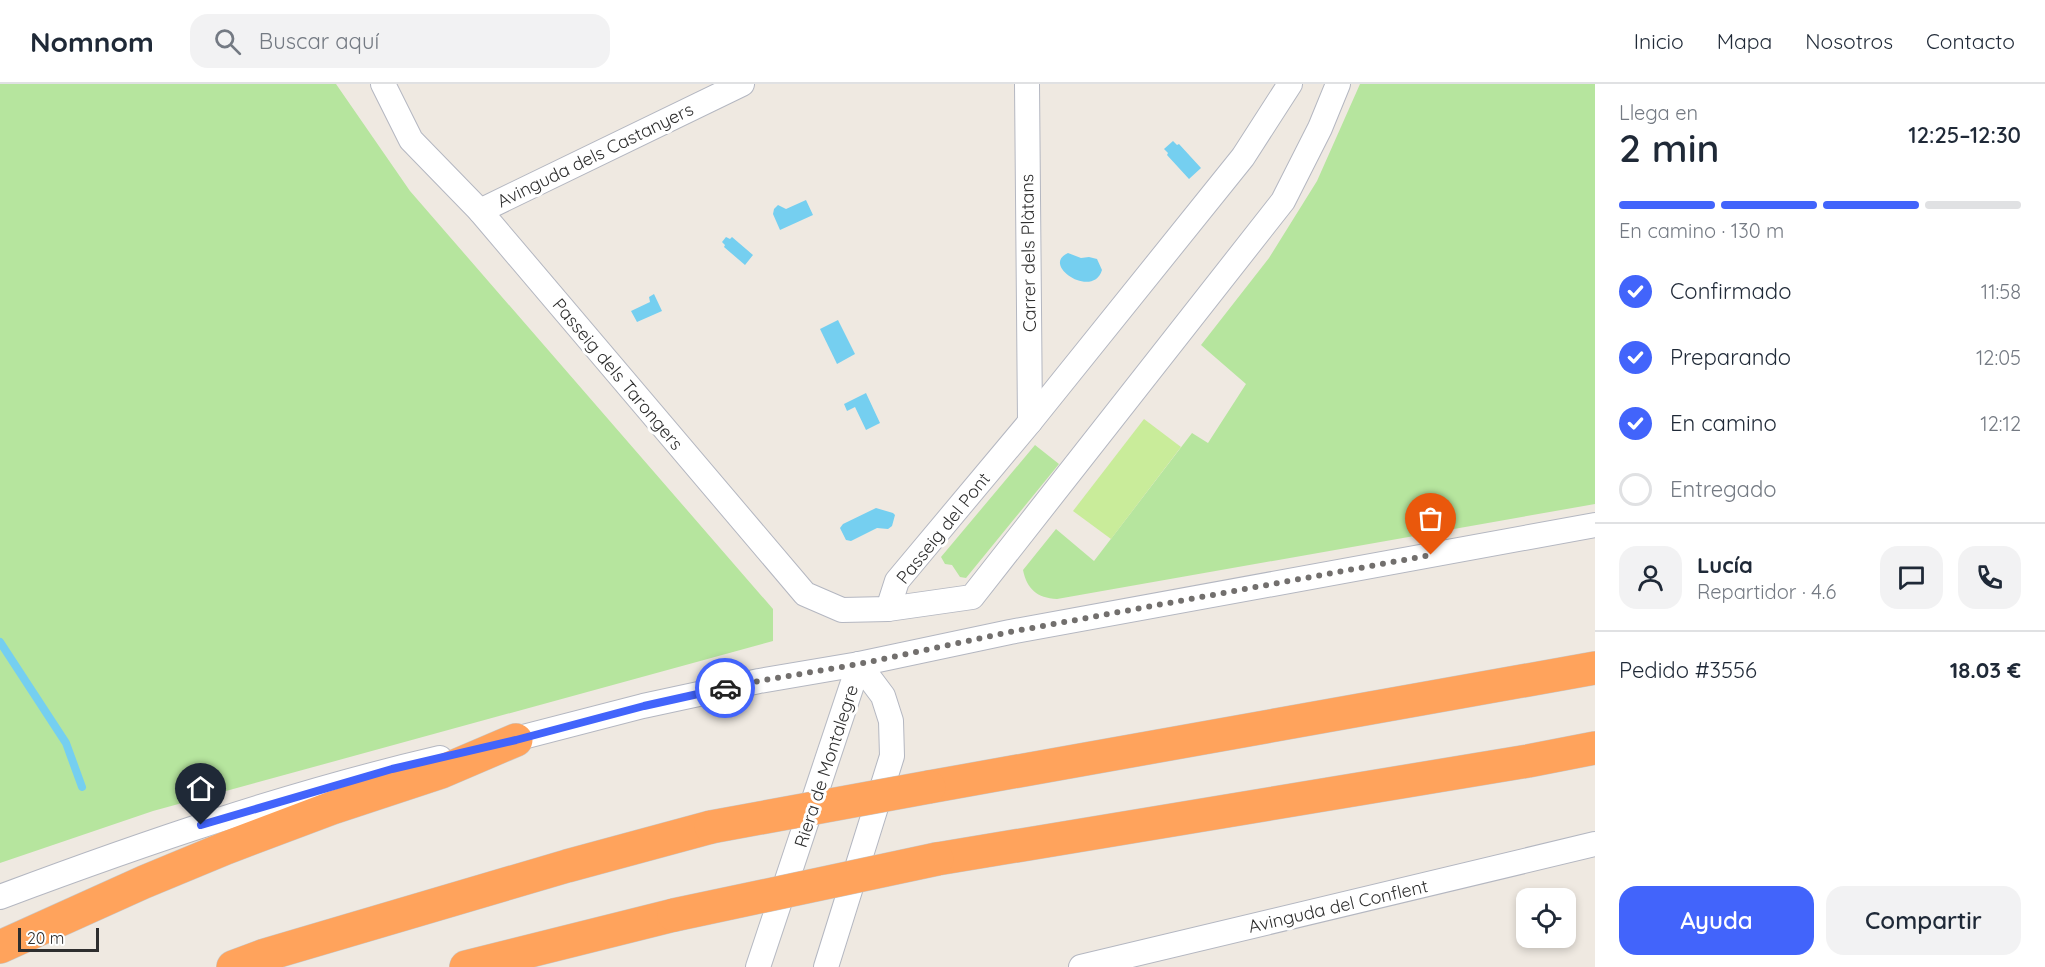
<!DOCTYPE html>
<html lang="es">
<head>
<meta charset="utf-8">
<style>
  :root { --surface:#fff; --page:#f2f2f3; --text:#1f2937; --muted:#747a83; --line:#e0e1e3; --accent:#4264fb }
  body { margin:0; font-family:Quicksand,sans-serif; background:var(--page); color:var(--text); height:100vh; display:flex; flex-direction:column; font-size:22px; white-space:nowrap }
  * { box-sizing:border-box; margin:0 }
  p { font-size:20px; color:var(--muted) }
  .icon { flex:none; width:33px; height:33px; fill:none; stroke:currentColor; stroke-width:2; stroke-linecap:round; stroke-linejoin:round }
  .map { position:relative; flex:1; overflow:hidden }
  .panel { display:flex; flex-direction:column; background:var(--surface); width:450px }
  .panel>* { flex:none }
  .controls { position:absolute; left:1516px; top:804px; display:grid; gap:12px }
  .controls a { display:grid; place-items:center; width:60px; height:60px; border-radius:12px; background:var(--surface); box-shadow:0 3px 9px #0003; font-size:30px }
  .scale { position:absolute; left:18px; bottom:15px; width:81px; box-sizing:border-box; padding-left:6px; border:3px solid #2e2e2e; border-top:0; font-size:16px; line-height:21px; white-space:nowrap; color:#2e2e2e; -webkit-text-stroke:4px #fff; paint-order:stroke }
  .pin { position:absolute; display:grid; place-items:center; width:51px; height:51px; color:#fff; margin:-62px -26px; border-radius:50% 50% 50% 0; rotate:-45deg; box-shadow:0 0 6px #0007 }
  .pin .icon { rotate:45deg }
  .courier { position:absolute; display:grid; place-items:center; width:60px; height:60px; margin:-30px; border:4px solid #4264fb; border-radius:50%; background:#fff; color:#222; box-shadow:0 2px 8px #0007 }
  .summary em { font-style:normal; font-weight:600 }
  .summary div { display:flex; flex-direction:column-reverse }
  .summary { display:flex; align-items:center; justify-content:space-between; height:102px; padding:0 24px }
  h1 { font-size:39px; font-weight:600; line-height:45px }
  .bar { display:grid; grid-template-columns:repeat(4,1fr); gap:9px 6px; align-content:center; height:72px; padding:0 24px }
  .bar i { height:8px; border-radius:4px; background:var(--line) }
  .bar .on { background:var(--accent) }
  .bar p { grid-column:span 4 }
  .line { display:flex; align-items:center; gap:15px; padding:0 24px; border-top:2px solid var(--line) }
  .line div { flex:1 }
  .round { display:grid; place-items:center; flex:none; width:63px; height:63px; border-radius:18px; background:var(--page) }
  ol { padding:0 24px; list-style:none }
  li { display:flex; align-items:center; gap:18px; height:66px }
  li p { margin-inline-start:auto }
  li .icon { padding:6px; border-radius:50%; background:var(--accent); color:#fff; stroke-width:4 }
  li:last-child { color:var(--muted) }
  li i { width:33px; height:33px; border:3px solid var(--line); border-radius:50% }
  .cta { display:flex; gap:12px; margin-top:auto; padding:12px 24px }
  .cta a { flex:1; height:69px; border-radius:18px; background:var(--accent); color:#fff; font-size:24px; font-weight:600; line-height:69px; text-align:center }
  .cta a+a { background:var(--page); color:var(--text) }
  header { display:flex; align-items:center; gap:36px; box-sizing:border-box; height:84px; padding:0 30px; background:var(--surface); border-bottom:2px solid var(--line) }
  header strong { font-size:28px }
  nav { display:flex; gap:33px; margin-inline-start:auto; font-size:21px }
  .search { width:420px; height:54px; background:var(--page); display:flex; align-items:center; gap:15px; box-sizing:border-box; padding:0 21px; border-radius:18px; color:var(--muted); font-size:22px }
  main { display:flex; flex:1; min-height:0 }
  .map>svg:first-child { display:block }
  .green { fill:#b6e59e }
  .pitch { fill:#c9ec9a }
  .water { fill:#75cff0 }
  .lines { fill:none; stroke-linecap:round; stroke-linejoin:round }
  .stream { stroke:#75cff0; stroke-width:8 }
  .minor-casing { stroke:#b4b7c1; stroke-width:26 }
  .motorway-casing { stroke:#c9c9c9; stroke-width:34 }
  .minor { stroke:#fff; stroke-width:24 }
  .motorway { stroke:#ffa35c; stroke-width:33 }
  .motorway-bridge-casing { stroke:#c9c9c9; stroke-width:34; stroke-linecap:butt }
  .motorway-bridge { stroke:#ffa35c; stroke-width:33 }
  .done { stroke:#726f6d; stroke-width:6; stroke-dasharray:0 10.8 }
  .route { stroke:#4264fb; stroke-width:8 }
  .labels { text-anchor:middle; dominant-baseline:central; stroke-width:6; stroke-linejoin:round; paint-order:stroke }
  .street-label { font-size:18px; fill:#2e2e2e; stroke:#fff }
</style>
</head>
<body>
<header>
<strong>Nomnom</strong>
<div class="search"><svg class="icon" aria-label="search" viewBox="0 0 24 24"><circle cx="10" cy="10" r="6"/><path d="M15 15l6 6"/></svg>Buscar aquí</div>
<nav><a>Inicio</a><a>Mapa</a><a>Nosotros</a><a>Contacto</a></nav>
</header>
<main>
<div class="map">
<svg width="1595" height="883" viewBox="0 0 1595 883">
  <rect width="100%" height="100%" fill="#efe9e1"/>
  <!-- green -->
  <g class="green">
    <polygon points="0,0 336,0 410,107 773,525 773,557 153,727 0,779"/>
    <path d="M1360,0H1595V420L1057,515C1037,514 1027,505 1023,486L1056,445L1094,477L1192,349L1208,359L1246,300L1201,261L1269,174L1317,97Z"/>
    <polygon points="1035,361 1059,380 966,494 960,493 952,481 945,480 941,473"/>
  </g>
  <!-- pitch -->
  <polygon class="pitch" points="1144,335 1181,363 1111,455 1073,427"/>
  <!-- water -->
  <g class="water">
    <polygon points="1173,57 1177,61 1179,60 1201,84 1189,95 1167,71 1168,69 1164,65"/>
    <polygon points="806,116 813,131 780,146 773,130 774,125 778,121 786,125"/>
    <polygon points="726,153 730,155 732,153 753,171 745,181 724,163 725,161 722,158"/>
    <path d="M1068,169L1081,174L1089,173L1097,175L1102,186C1093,216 1040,181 1068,169Z"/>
    <polygon points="654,210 662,227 637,238 631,227 650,218 649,213"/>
    <polygon points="838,236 855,270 837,280 820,245"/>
    <polygon points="866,309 880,339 866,346 855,323 847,327 844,320"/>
    <polygon points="876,424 893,429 895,431 892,442 888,445 877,444 851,457 846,456 840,444 843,440"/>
  </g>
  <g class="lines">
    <!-- stream -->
    <polyline class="stream" points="0,558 66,659 82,703"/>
    <defs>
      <g id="minor">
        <polyline points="383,0 411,56 480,127 805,510 842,526 888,525 972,513 1283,117 1320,44 1338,0"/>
        <polyline points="1027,0 1030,338"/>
        <polyline points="480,127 742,0"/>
        <polyline points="888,525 897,497 1030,338 1243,73 1290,0"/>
        <polyline points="500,659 643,622 759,597 859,580 1010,548 1595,441"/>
        <path d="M0,813C144,759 290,709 440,674"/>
        <polyline points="758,883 859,580"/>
        <polyline points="826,883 892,672 891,637 883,612 859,580"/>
        <polyline points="1081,883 1595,760"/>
      </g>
      <g id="motorway">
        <polyline points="929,703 1595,584"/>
        <polyline points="937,775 1528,677 1595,664"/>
        <polyline points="0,863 144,798 226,764 332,724 441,688 516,656"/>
        <polyline points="233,883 265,871 567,782 711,743"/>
        <polyline points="466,883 674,831"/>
      </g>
    </defs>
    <!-- minor casing -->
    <use href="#minor" class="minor-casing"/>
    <!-- motorway casing -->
    <use href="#motorway" class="motorway-casing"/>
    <!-- minor -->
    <use href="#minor" class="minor"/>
    <!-- motorway -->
    <use href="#motorway" class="motorway"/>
    <defs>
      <g id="motorway-bridge">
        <polyline points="711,743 929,703"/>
        <polyline points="674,831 937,775"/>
      </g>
    </defs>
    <!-- motorway-bridge casing -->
    <use href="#motorway-bridge" class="motorway-bridge-casing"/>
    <!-- motorway-bridge -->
    <use href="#motorway-bridge" class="motorway-bridge"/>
  </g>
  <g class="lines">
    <!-- done -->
    <polyline class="done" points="725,604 759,597 859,580 1010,548 1431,471"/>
    <!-- route -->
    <polyline class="route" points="201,741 392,685 516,656 644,622 725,604"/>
  </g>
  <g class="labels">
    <!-- street labels -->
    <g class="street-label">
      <text transform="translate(595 71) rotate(-26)">Avinguda dels Castanyers</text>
      <text transform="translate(1028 169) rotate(-91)">Carrer dels Plàtans</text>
      <text transform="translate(618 290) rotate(50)">Passeig dels Tarongers</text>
      <text transform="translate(943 444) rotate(-51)">Passeig del Pont</text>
      <text transform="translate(826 682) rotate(-72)">Riera de Montalegre</text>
      <text transform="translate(1338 822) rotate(-13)">Avinguda del Conflent</text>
    </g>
  </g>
</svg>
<div class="controls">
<a><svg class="icon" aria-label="locate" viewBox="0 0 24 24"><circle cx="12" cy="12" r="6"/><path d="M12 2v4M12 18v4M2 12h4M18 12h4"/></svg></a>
</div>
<div class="scale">20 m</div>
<div class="pin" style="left:1431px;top:471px;background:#ea580c"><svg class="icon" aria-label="bag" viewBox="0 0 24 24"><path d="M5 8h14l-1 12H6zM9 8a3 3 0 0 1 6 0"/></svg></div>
<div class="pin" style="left:201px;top:741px;background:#1f2937"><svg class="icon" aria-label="home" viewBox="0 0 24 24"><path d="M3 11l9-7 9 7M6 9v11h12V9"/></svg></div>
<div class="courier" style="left:725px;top:604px"><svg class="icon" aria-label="car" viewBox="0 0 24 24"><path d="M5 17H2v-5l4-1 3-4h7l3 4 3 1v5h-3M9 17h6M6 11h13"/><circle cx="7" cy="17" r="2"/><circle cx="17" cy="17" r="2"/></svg></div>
</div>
<section class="panel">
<div class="summary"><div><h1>2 min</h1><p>Llega en</p></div><em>12:25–12:30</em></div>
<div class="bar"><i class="on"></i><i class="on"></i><i class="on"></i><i></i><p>En camino · 130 m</p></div>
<ol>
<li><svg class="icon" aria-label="check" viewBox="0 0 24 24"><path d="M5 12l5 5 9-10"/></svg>Confirmado<p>11:58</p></li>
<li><svg class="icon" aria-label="check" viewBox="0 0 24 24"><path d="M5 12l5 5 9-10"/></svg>Preparando<p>12:05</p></li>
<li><svg class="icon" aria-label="check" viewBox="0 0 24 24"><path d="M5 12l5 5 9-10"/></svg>En camino<p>12:12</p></li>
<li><i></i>Entregado</li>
</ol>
<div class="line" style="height:108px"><a class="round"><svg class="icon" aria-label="person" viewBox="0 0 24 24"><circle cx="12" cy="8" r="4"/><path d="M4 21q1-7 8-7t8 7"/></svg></a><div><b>Lucía</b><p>Repartidor · 4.6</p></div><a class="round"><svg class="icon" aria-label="chat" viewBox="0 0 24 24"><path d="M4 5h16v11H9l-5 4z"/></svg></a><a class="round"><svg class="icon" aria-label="phone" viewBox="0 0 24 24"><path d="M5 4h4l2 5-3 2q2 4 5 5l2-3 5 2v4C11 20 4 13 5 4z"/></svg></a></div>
<div class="line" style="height:78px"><div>Pedido #3556</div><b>18.03 €</b></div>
<div class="cta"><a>Ayuda</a><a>Compartir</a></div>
</section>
</main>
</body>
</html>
